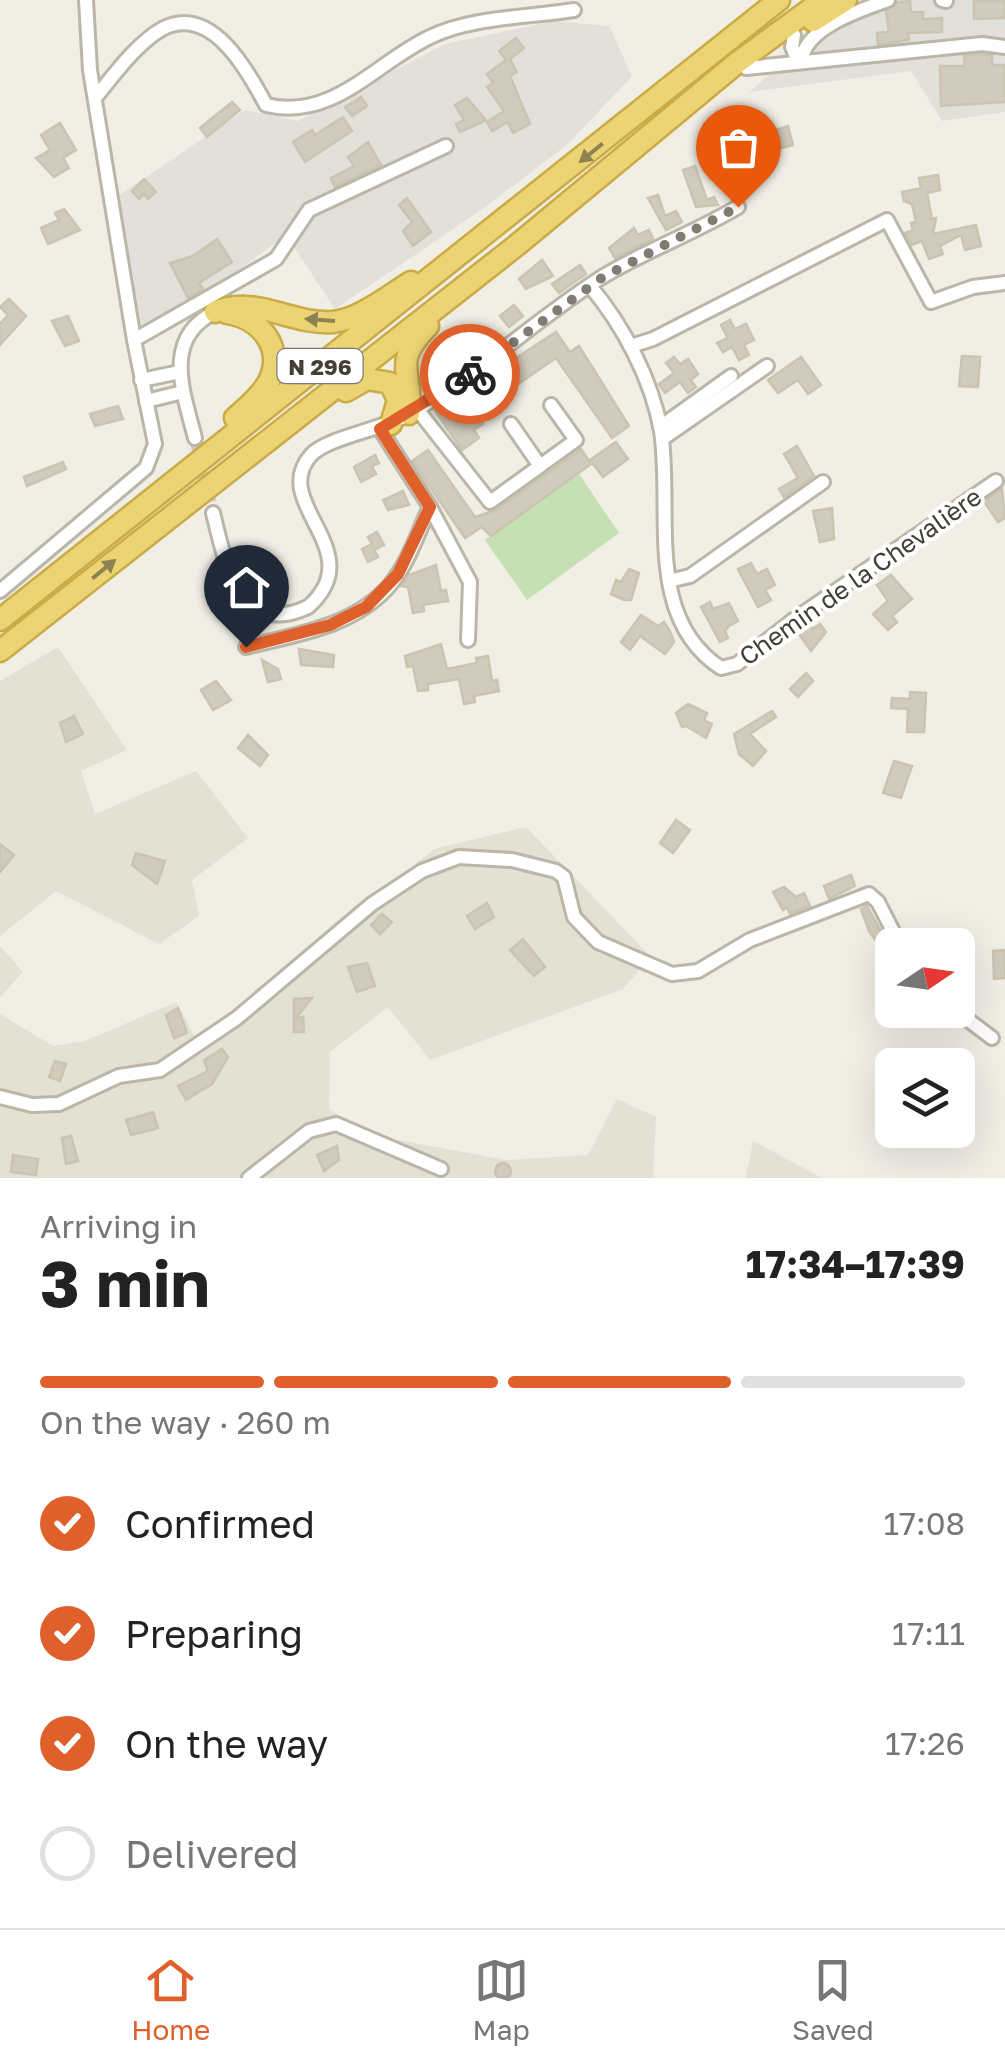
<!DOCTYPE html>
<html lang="en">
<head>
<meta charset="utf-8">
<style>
  :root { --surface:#fff; --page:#f2f2f2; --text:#222; --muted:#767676; --line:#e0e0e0; --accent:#e0602c }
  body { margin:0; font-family:"Golos Text",sans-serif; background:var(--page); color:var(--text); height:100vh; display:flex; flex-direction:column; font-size:38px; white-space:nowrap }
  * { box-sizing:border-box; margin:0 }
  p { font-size:32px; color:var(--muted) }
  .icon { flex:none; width:55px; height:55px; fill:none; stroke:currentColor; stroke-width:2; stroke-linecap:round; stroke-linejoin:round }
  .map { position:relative; height:1178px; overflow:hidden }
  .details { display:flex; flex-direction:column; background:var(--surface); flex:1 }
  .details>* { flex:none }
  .needle { width:65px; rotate:77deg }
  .tools { position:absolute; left:875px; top:928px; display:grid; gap:20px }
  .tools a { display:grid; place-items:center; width:100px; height:100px; border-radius:15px; background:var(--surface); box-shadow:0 10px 40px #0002; font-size:50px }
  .pin { position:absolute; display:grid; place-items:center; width:85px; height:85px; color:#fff; margin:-102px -42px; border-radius:50% 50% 50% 0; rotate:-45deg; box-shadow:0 0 10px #0007 }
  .pin .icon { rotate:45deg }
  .courier { position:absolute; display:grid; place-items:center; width:100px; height:100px; margin:-50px; border:8px solid #e0602c; border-radius:50%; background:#fff; color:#222; box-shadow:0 2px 12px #0007 }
  .head em { font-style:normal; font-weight:700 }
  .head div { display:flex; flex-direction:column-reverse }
  .head { display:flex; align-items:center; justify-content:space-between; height:170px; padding:0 40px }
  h1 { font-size:65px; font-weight:700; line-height:75px }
  .bar { display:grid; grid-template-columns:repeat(4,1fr); gap:15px 10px; align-content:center; height:120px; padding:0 40px }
  .bar i { height:12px; border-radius:8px; background:var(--line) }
  .bar .active { background:var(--accent) }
  .bar p { grid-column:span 4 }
  ol { padding:0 40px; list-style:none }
  li { display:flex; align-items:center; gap:30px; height:110px }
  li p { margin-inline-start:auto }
  li .icon { padding:10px; border-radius:50%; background:var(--accent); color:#fff; stroke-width:4 }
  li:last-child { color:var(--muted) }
  li i { width:55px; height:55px; border:5px solid var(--line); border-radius:50% }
  .dock { display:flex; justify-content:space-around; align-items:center; height:140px; border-top:2px solid var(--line); background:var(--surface); font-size:28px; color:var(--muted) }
  .dock a { display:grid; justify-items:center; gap:5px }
  .dock .active { color:var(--accent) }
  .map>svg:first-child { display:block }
  .residential { fill:#e3e1d4 }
  .industrial { fill:#e2e0da }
  .green { fill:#c5e0b2 }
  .building { fill:#d0cbbc; stroke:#cac4b0; stroke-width:2.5 }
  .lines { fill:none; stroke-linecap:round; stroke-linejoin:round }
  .minor-tunnel { stroke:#cdcbc2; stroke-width:12; stroke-dasharray:12 6; stroke-linecap:butt }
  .minor-casing { stroke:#bab7a9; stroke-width:18 }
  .highway-casing { stroke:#caab45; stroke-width:25 }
  .minor { stroke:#fff; stroke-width:12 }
  .highway { stroke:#ecd474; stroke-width:20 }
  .oneway { fill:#8e8251 }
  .done { stroke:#7f7c73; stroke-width:10; stroke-dasharray:0 18 }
  .route { stroke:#e0602c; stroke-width:12 }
  .labels { text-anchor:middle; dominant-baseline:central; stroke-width:8; stroke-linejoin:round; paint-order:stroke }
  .shield { fill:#fff; stroke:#7b7972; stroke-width:2.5 }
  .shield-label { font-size:22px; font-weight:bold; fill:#423f35 }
  .street-label { font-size:25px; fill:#423f35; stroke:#fff }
</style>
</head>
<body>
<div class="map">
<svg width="1005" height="1178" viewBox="0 0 1005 1178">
  <rect width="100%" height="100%" fill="#f0eee5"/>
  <!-- residential -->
  <g class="residential">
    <polygon points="58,647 127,750 81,771 95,814 196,771 248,838 192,880 199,916 159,944 56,891 0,936 0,681"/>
    <polygon points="526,827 651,957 623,989 430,1060 388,1007 330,1052 329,1109 371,1135 506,1160 588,1155 617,1099 656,1117 653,1178 0,1178 0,1014 53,1046 85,1041 176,1002 198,1042 434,849"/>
    <polygon points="0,946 23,972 0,997"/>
    <polygon points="753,1141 822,1178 746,1178"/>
  </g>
  <!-- industrial -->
  <g class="industrial">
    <polygon points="870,0 1005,0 1005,112 942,121 911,71 749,92 834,18"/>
    <polygon points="554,21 609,26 632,76 567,145 474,215 335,309 286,235 216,287 140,327 118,196 245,110 298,121 445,44"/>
  </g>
  <!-- green -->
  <polygon class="green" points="579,474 619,533 527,600 485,540"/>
  <!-- building -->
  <g class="building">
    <polygon points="910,1 911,12 923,12 923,19 942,18 942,32 908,33 909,40 878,45 877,33 889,32 886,11 898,2"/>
    <polygon points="974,1 1005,1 1005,18 974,19"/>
    <polygon points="516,38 524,48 510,59 517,72 510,76 530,124 513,133 508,122 492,131 487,122 504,111 487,87 493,83 487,74 506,60 499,51"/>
    <polygon points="982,54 992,55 992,65 1005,65 1005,102 941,106 940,66 965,66 964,56"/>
    <polygon points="361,97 367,106 352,116 345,107"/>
    <polygon points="467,98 486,120 460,132 456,124 464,120 455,105"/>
    <polygon points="232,102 240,110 207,137 200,128"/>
    <polygon points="343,117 352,131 305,162 293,142 312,130 315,135"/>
    <polygon points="60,123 76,150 63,158 69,168 54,177 36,158 50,150 41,135"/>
    <polygon points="788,126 793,145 763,152 758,136"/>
    <polygon points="368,142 381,165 335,187 331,178 354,166 348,157"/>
    <polygon points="695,166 707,200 714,197 718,205 696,207 683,170"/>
    <polygon points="938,175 940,190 927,193 932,219 936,218 933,234 976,225 981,246 965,250 961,235 940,246 943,254 929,259 922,241 912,245 905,233 913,230 911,223 916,222 912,204 904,201 902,192 921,188 919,178"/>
    <polygon points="144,179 156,192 148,199 144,194 139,199 132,191"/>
    <polygon points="658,195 665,216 676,211 682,222 666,230 648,198"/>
    <polygon points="407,198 431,232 413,246 403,231 412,222 399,205"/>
    <polygon points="64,209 80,230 48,244 41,228 59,220 55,213"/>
    <polygon points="634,228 638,235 649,230 653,239 615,258 609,248"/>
    <polygon points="217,239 232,262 199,283 203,289 188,298 170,263 193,256"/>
    <polygon points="542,260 553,276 526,289 519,279"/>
    <polygon points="580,265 586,274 559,293 552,284"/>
    <polygon points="9,299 26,316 0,345 0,324 8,315 0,307"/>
    <polygon points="514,305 523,316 509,327 500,316"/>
    <polygon points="68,316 79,341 65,346 52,321"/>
    <polygon points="730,320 735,329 746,324 754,340 744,345 749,355 739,360 732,347 723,352 717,343 728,338 721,325"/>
    <polygon points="464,328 470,336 432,365 426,357"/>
    <polygon points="556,332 570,352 579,346 629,426 612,438 556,358 511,389 515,394 502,403 499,398 484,408 487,412 479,418 483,424 474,430 479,438 462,450 435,411"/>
    <polygon points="962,356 980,357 978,387 959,386"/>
    <polygon points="674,357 680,364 688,359 698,374 691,380 696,387 688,393 680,382 665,393 659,384 674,373 666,363"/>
    <polygon points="801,357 821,385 808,394 798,380 778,393 768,380"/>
    <polygon points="118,406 123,419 95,426 90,414"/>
    <polygon points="616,442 628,459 603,477 590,460"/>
    <polygon points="797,446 814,476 784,497 779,489 798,478 784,454"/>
    <polygon points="581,449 591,464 491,536 482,527 465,538 412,461 428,450 475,517 496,510"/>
    <polygon points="375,455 379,463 372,466 376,474 361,482 354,467"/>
    <polygon points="63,462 66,469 27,486 24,477"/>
    <polygon points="1002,489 1005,518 998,522 984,501"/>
    <polygon points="403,491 409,505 388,510 383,500"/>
    <polygon points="832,508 834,539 820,542 813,511"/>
    <polygon points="377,532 384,545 374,550 378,557 368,562 362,549 372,544 368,537"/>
    <polygon points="751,563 757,574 767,569 775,585 765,590 771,600 758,607 738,569"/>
    <polygon points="436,565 441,591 446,590 448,601 423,605 424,611 413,613 408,587 402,586 409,575"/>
    <polygon points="629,569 639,573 631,600 624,600 611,594 616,580 621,582"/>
    <polygon points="891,575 912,599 892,616 897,622 888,630 873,614 888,601 877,585"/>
    <polygon points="710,602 713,609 729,603 738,621 729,626 725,631 728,638 720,642 701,607"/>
    <polygon points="641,615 658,626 664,622 670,631 674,642 665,654 640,636 630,650 621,642"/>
    <polygon points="808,622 813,629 820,624 826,632 811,651 796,630"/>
    <polygon points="441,644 447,669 477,663 476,658 488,656 492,681 497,680 499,691 474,696 475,702 464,704 459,679 428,684 428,690 418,691 413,666 407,667 405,656"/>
    <polygon points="299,649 334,655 333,667 301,665"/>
    <polygon points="262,660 278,669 281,679 268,682"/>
    <polygon points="806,673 813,681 798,697 790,689"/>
    <polygon points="216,681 231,700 213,710 201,690"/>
    <polygon points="910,692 926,693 924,732 907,732 908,709 891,708 892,698 910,699"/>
    <polygon points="688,704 707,713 704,720 712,724 706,738 686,726 682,727 676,713"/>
    <polygon points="772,711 776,717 750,734 766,751 753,766 739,754 734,734"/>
    <polygon points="74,716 83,734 66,742 60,723"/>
    <polygon points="248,735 268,755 260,766 238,748"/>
    <polygon points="894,761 912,766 901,798 883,793"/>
    <polygon points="676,820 690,830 673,853 660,843"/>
    <polygon points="0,844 14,855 0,872"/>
    <polygon points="136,853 165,861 157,884 132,865"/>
    <polygon points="851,875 855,886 829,899 824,886"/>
    <polygon points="784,887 796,897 804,893 810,906 790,914 787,908 783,910 773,892"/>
    <polygon points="487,903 494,917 475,929 467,916"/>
    <polygon points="867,906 892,951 892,964 869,931 861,909"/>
    <polygon points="382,914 392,922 380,934 371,925"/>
    <polygon points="523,939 545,967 534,976 510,950"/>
    <polygon points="1005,950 1005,978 994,979 993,951"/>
    <polygon points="367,963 375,986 357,992 348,967"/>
    <polygon points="312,998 296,1018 303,1017 304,1032 294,1032 294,999"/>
    <polygon points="178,1008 187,1033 174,1038 166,1015"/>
    <polygon points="222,1049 228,1057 212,1084 186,1100 178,1086 208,1071 204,1060"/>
    <polygon points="55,1061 66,1064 60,1081 49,1077"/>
    <polygon points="153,1112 158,1128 131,1135 126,1120"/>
    <polygon points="71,1136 78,1161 66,1164 62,1138"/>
    <polygon points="337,1146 339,1160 324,1171 317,1155"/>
    <polygon points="13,1155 38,1159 36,1175 11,1172"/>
    <circle cx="503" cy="1171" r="8"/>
  </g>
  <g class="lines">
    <!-- minor-tunnel -->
    <polyline class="minor-tunnel" points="195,438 213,513"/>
    <defs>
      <g id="minor">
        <polyline points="942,0 946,1"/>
        <polyline points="794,35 792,47 797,59"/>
        <path d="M802,59C806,27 861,10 888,0"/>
        <polyline points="746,68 982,44 1005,47"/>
        <path d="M95,98C113,76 137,43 162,29C211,3 248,71 266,105C333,121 375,63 430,37C471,17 530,17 574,10"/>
        <path d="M590,286C623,325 652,380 661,431C673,510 643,617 721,668L737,664L792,621L996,481"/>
        <polyline points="134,340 276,259 309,210 446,146"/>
        <polyline points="631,346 653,339 887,220 931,302 973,287 1005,283"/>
        <polyline points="141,380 180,372"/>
        <polyline points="146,401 183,392"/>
        <polyline points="417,409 490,502 576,440 551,405"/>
        <polyline points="511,424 540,466"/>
        <polyline points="660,427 731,376"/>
        <path d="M195,438C183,391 162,338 215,312"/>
        <polyline points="662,439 767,366"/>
        <polyline points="430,507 470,582 468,640"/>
        <path d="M213,513C225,561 238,639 308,607C372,551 268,503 311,455C328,437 384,429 409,414C478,375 536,319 602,277C645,251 694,233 738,207"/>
        <polyline points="669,581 690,576 823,482"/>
        <polyline points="0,591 146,468 155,444 134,340 90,70 86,0"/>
        <path d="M246,647C297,634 354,627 390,585C408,564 418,532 430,507L380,429"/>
        <polyline points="955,1010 992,1038"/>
        <polyline points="0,1097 32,1105 59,1104 119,1076 160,1070 237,1018 372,904 422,871 459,857 512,860 556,871 564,877 574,917 598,942 672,974 698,971 750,940 869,894 878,902 900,945"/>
        <polyline points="249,1178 309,1131 336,1124 441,1169"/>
      </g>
      <g id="highway">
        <polyline points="813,21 846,0"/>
        <path d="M215,312C257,295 291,325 333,322C360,319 388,296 411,282"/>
        <path d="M227,313C261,318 286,349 268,383C260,397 246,408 235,418"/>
        <polyline points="346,391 367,379 390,383 398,400 391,424"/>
        <path d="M409,414C414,370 390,365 428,326"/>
        <polyline points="0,620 779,0"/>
        <polyline points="0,651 517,245 738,62 823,0"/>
      </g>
    </defs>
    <!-- minor casing -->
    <use href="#minor" class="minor-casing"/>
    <!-- highway casing -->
    <use href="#highway" class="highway-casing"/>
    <!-- minor -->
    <use href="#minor" class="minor"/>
    <!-- highway -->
    <use href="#highway" class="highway"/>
  </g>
  <!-- one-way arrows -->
  <defs><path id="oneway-solid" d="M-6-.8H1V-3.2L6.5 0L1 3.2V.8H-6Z" transform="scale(2.5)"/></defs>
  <g class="oneway">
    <use href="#oneway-solid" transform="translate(591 153) rotate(141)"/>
    <use href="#oneway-solid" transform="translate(320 320) rotate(-176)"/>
    <use href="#oneway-solid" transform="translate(104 569) rotate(-39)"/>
  </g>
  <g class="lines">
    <!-- done -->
    <polyline class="done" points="470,374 603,277 738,207"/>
    <!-- route -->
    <polyline class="route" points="246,647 330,625 366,607 398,574 430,507 380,429 470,374"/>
  </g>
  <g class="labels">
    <!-- shield labels -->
    <rect class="shield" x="277.5" y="349" width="85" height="34" rx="8"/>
    <g class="shield-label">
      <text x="320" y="366">N 296</text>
    </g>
    <!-- street labels -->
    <g class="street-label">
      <text transform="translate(860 576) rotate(-35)">Chemin de la Chevalière</text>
    </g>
  </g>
</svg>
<div class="tools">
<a><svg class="needle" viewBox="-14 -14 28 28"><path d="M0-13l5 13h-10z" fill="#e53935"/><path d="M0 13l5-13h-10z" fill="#767676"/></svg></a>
<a><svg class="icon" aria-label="layers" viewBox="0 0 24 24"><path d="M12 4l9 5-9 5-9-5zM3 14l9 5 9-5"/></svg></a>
</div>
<div class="pin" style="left:738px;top:207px;background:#ea580c"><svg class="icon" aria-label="bag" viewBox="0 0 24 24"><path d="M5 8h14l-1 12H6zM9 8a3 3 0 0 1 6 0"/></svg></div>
<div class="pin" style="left:246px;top:647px;background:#1f2937"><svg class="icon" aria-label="home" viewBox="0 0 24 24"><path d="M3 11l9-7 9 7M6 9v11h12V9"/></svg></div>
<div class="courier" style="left:470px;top:374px"><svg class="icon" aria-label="bike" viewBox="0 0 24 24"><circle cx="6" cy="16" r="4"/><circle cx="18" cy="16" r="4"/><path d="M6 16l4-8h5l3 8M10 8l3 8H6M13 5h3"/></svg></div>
</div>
<section class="details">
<div class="head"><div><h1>3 min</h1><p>Arriving in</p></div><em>17:34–17:39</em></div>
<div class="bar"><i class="active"></i><i class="active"></i><i class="active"></i><i></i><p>On the way · 260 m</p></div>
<ol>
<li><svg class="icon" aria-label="check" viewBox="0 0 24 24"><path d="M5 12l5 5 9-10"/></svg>Confirmed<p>17:08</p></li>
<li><svg class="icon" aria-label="check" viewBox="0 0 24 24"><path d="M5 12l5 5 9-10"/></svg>Preparing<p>17:11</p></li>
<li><svg class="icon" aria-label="check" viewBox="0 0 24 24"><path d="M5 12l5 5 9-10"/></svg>On the way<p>17:26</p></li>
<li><i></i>Delivered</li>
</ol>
</section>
<nav class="dock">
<a class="active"><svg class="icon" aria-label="home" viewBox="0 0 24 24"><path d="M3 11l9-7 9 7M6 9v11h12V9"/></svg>Home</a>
<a><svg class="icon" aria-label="map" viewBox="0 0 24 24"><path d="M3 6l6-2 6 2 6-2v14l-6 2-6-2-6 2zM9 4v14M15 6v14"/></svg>Map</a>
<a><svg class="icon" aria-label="saved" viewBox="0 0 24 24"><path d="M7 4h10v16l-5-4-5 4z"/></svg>Saved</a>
</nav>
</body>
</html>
